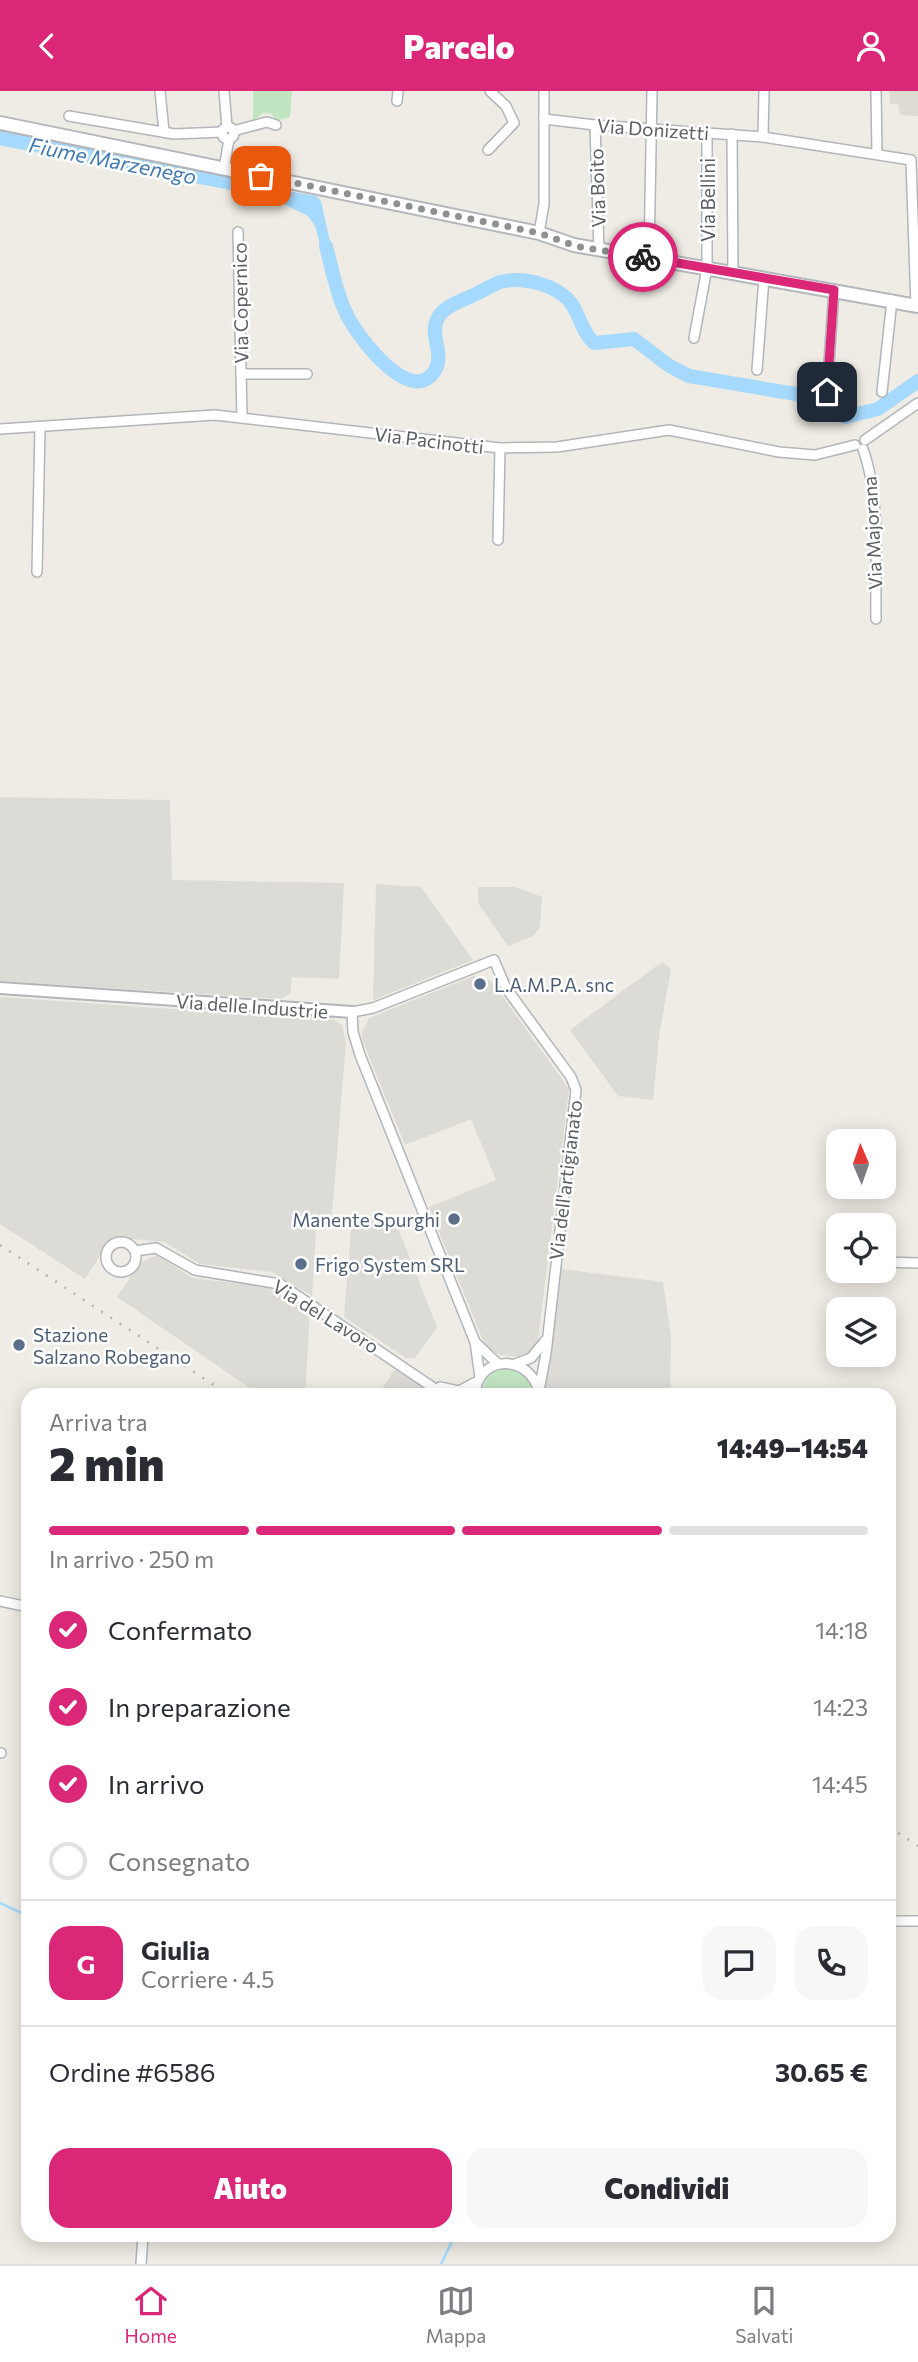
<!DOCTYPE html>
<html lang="it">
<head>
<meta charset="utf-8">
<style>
  :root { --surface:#fff; --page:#f7f7f7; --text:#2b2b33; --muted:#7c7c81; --line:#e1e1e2; --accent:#db2777 }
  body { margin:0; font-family:Commissioner,sans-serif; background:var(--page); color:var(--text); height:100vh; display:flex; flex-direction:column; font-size:26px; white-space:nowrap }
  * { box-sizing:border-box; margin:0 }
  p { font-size:23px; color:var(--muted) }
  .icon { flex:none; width:38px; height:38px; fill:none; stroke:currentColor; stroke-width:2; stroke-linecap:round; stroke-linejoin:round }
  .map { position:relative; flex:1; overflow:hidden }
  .sheet { position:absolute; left:21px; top:1297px; width:875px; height:854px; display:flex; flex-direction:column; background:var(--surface); border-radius:21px; box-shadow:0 4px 18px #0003 }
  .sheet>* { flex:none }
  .needle { width:46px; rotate:358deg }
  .buttons { position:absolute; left:826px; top:1038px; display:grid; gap:14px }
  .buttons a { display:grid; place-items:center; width:70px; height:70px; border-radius:14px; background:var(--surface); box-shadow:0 4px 18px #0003; font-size:35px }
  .pin { position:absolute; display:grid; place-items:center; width:60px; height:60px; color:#fff; margin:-30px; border-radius:14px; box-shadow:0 4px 10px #0006 }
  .courier { position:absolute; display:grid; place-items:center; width:70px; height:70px; margin:-35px; border:5px solid #db2777; border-radius:50%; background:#fff; color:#222; box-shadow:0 2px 9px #0007 }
  .headline em { font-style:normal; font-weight:800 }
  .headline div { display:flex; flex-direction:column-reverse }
  .headline { display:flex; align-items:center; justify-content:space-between; height:119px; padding:0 28px }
  h1 { font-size:46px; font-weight:800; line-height:52px }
  .bar { display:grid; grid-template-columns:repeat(4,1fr); gap:10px 7px; align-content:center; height:84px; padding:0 28px }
  .bar i { height:9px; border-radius:5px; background:var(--line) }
  .bar .selected { background:var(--accent) }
  .bar p { grid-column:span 4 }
  .line { display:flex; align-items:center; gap:18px; padding:0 28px; border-top:2px solid var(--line) }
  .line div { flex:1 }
  .round { display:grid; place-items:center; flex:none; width:74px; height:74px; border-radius:21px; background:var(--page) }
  ol { padding:0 28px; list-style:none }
  li { display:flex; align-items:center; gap:21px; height:77px }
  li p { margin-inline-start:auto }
  li .icon { padding:7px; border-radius:50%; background:var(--accent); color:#fff; stroke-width:4 }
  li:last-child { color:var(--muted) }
  li i { width:38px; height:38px; border:4px solid var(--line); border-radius:50% }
  .action { display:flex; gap:14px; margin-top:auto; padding:14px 28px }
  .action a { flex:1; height:80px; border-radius:21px; background:var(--accent); color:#fff; font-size:28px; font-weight:800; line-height:80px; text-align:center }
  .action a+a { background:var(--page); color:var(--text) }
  header { display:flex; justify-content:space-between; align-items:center; height:91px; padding:0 28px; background:var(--accent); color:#fff; font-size:32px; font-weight:800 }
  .dock { display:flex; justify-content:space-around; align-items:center; height:98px; border-top:2px solid var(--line); background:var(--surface); font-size:19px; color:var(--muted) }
  .dock a { display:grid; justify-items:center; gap:4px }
  .dock .selected { color:var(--accent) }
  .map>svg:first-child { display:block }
  .industrial { fill:#dddbd6 }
  .education { fill:#dedbd2 }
  .green { fill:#c2e5c1 }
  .water { fill:#a5d9fd }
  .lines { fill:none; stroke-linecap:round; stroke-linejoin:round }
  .stream { stroke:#a5d9fd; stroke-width:2.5 }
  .river { stroke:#a5d9fd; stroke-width:14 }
  .minor-casing { stroke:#b2b5b9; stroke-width:12 }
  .tertiary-casing { stroke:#b2b5b9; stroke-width:14 }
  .secondary-casing { stroke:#b3b7bb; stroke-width:16 }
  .minor { stroke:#fff; stroke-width:9 }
  .tertiary { stroke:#fff; stroke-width:10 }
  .secondary { stroke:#fff; stroke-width:12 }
  .rail { stroke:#b3b4b4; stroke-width:2.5; stroke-dasharray:2 9; stroke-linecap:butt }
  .done { stroke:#8f9191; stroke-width:7; stroke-dasharray:0 12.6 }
  .route { stroke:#db2777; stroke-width:9 }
  .service-dot { fill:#5c6f8a; stroke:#fff; stroke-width:2.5 }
  .labels { text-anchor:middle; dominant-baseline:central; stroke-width:5; stroke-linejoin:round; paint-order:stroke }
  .street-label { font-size:19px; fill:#5c6064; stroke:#fff }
  .service-label { font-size:19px; fill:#4e5e75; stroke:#fff; text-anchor:start }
  .water-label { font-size:21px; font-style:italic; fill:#4279af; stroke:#fff }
</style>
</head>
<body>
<header><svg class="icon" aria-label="back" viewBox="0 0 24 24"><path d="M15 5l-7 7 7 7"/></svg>Parcelo<svg class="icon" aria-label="person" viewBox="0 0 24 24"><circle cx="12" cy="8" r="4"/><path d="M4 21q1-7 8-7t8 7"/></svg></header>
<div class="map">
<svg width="918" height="2173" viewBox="0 0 918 2173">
  <rect width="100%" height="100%" fill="#eeece4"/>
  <!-- industrial -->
  <g class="industrial">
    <polygon points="0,706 170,709 172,789 344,792 339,888 292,886 290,903 281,908 0,890"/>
    <polygon points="376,793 421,796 473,869 373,909"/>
    <polygon points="478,796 515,796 542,806 540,836 533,845 508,855 478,812"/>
    <polygon points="662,871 671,878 659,945 653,1009 618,1005 570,939"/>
    <polygon points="474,885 484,886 492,891 569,998 538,1249 532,1260 520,1266 500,1264 486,1257 429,1116 496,1089 471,1028 405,1054 362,948 362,941 369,927"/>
    <polygon points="0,906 334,929 342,934 346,951 332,1123 317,1124 312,1205 272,1181 200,1173 164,1151 112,1146 85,1188 0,1133"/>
    <polygon points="352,1126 394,1127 437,1236 415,1267 406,1267 344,1226"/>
    <polygon points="157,1164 192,1187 267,1196 310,1222 305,1304 260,1304 117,1206 140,1172"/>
    <polygon points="561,1178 663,1191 671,1244 670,1304 545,1304"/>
    <polygon points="395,1278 436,1304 378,1304"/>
  </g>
  <!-- education -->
  <polygon class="education" points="889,0 918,0 918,25 900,24 898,13 890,13"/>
  <!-- green -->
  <g class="green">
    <polygon points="253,0 292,0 290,26 276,30 272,23 263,22 253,30"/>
    <path d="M502,1276C520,1277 533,1286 535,1304H480L488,1284Z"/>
  </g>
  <!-- water -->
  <polygon class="water" points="261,95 316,105 321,110 334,169 325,171 315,135 308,125 259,101"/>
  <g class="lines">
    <!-- stream -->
    <g class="stream">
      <polyline points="0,1812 28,1825"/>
      <polyline points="441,2173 455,2144"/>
    </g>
    <!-- river -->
    <g class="river">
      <polyline points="0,47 277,101"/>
      <path d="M326,155C332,178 337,205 348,226C359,247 410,315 434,281C446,264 429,245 437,229C442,215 464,209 476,203C484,199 492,194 500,191C523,185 560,194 573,215C580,227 583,242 594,252L634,248L668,274L689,285L796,303L845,326L878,318L918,290"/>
    </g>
    <defs>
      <g id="minor">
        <polyline points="160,0 164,41"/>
        <polyline points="224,0 227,36"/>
        <polyline points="876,0 877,63"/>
        <polyline points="397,10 398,0"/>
        <polyline points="69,25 174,43 222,41"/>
        <polyline points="544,28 595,34 763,46 911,69 916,215"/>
        <polyline points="595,34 599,159"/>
        <circle cx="228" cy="42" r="6"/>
        <polyline points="233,40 267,31 276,34"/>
        <polyline points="732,43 733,182"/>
        <polyline points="763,46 764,0"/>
        <polyline points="488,59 514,32 506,15 490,0"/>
        <polyline points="224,78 229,48"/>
        <polyline points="238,141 242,326"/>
        <polyline points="539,142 544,113 544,0"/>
        <polyline points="649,167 652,0"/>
        <polyline points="694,247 707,177 707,41"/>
        <polyline points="757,279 764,187"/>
        <polyline points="241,283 307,283"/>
        <polyline points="827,301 834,199"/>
        <polyline points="882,301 892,209"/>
        <polyline points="0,338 215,324 500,357 557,356 669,339 779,361 815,364 855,354"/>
        <polyline points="865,349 918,312"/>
        <path d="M863,358C881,407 875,475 876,528"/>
        <polyline points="498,449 500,357"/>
        <polyline points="37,481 40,336"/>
        <circle cx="121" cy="1166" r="15"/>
        <polyline points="135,1160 156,1157 195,1179 280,1193 444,1304"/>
        <polyline points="833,1170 838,1170"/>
        <polyline points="884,1171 918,1172"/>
        <polyline points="476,1252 497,1272"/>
        <polyline points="515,1273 531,1267 545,1250"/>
        <polyline points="480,1286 475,1251 360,964 353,941 352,921 373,917 494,869 506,897 571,986 576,999 546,1262 539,1300"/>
        <polyline points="440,1296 459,1300 476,1291"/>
        <path d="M475,1304C477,1262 532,1263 539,1302"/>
        <polyline points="0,1510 28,1516"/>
        <polyline points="0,1662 1,1662"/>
        <polyline points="889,1830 918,1830"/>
        <polyline points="141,2173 143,2144"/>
      </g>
      <polyline id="tertiary" points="0,897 352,921"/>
      <polyline id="secondary" points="0,32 539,142 574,154 918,215"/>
    </defs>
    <!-- minor casing -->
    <use href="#minor" class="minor-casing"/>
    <!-- tertiary casing -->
    <use href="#tertiary" class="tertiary-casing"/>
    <!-- secondary casing -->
    <use href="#secondary" class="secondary-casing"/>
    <!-- minor -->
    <use href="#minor" class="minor"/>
    <!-- tertiary -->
    <use href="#tertiary" class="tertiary"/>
    <!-- secondary -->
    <use href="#secondary" class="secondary"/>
    <!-- rail -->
    <g class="rail">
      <polyline points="0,1154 229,1304"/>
      <polyline points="889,1736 918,1755"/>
    </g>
  </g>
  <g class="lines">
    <!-- done -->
    <polyline class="done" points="261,85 539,142 575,155 643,166"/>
    <!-- route -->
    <polyline class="route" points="643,166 834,199 827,301"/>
  </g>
  <!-- markers -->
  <g class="service-dot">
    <circle cx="480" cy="893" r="7"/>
    <circle cx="454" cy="1128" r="7"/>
    <circle cx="301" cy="1173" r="7"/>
    <circle cx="19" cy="1254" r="7"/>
  </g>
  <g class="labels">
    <!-- street labels -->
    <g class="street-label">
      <text transform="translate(653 38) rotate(4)">Via Donizetti</text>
      <text transform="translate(597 97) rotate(-92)">Via Boito</text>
      <text transform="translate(707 109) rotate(-90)">Via Bellini</text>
      <text transform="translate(240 212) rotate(-91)">Via Copernico</text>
      <text transform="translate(429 349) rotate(7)">Via Pacinotti</text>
      <text transform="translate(872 442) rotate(-93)">Via Majorana</text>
      <text transform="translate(252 915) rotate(4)">Via delle Industrie</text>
      <text transform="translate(565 1089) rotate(-83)">Via dell'artigianato</text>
      <text transform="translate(326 1225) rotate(32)">Via del Lavoro</text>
    </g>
    <!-- service labels -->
    <g class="service-label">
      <text x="494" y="893">L.A.M.P.A. snc</text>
      <text x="440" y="1128" text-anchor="end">Manente Spurghi</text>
      <text x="315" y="1173">Frigo System SRL</text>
      <text x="33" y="1243">Stazione<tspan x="33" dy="22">Salzano Robegano</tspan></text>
    </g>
    <!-- water labels -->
    <g class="water-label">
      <text transform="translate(113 69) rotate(11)">Fiume Marzenego</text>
    </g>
  </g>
</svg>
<div class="buttons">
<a><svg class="needle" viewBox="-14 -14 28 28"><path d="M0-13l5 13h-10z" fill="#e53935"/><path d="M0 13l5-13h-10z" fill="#7c7c81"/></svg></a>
<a><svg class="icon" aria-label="locate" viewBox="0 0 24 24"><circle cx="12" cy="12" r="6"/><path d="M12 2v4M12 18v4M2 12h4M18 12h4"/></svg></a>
<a><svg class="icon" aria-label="layers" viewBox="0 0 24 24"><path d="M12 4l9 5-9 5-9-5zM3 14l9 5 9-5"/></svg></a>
</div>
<div class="pin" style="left:261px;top:85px;background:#ea580c"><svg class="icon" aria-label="bag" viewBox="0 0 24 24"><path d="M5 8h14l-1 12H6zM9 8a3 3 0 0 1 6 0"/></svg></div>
<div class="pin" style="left:827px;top:301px;background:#1f2937"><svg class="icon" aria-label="home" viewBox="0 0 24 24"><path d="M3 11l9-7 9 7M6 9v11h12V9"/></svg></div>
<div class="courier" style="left:643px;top:166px"><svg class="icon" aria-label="bike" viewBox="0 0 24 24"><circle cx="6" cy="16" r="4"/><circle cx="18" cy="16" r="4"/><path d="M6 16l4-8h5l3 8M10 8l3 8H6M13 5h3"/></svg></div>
<section class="sheet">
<div class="headline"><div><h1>2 min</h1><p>Arriva tra</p></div><em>14:49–14:54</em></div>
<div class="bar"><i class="selected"></i><i class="selected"></i><i class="selected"></i><i></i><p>In arrivo · 250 m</p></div>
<ol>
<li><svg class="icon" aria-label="check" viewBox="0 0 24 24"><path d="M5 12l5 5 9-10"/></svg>Confermato<p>14:18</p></li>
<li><svg class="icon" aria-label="check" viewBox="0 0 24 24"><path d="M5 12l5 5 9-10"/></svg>In preparazione<p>14:23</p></li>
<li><svg class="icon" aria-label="check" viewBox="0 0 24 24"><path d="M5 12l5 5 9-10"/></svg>In arrivo<p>14:45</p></li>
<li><i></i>Consegnato</li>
</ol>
<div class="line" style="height:126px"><b class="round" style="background:var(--accent);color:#fff">G</b><div><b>Giulia</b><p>Corriere · 4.5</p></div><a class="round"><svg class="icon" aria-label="chat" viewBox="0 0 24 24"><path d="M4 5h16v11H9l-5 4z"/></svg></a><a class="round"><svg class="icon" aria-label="phone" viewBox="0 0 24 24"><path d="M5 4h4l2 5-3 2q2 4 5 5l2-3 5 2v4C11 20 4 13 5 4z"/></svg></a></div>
<div class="line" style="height:91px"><div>Ordine #6586</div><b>30.65 €</b></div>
<div class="action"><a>Aiuto</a><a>Condividi</a></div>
</section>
</div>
<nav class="dock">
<a class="selected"><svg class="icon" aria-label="home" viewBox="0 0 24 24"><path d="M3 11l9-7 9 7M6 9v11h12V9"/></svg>Home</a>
<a><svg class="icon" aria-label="map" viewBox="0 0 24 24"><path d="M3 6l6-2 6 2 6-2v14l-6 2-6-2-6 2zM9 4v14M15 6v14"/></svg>Mappa</a>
<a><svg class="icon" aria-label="saved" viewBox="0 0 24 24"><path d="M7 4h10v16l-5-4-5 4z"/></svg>Salvati</a>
</nav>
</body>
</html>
